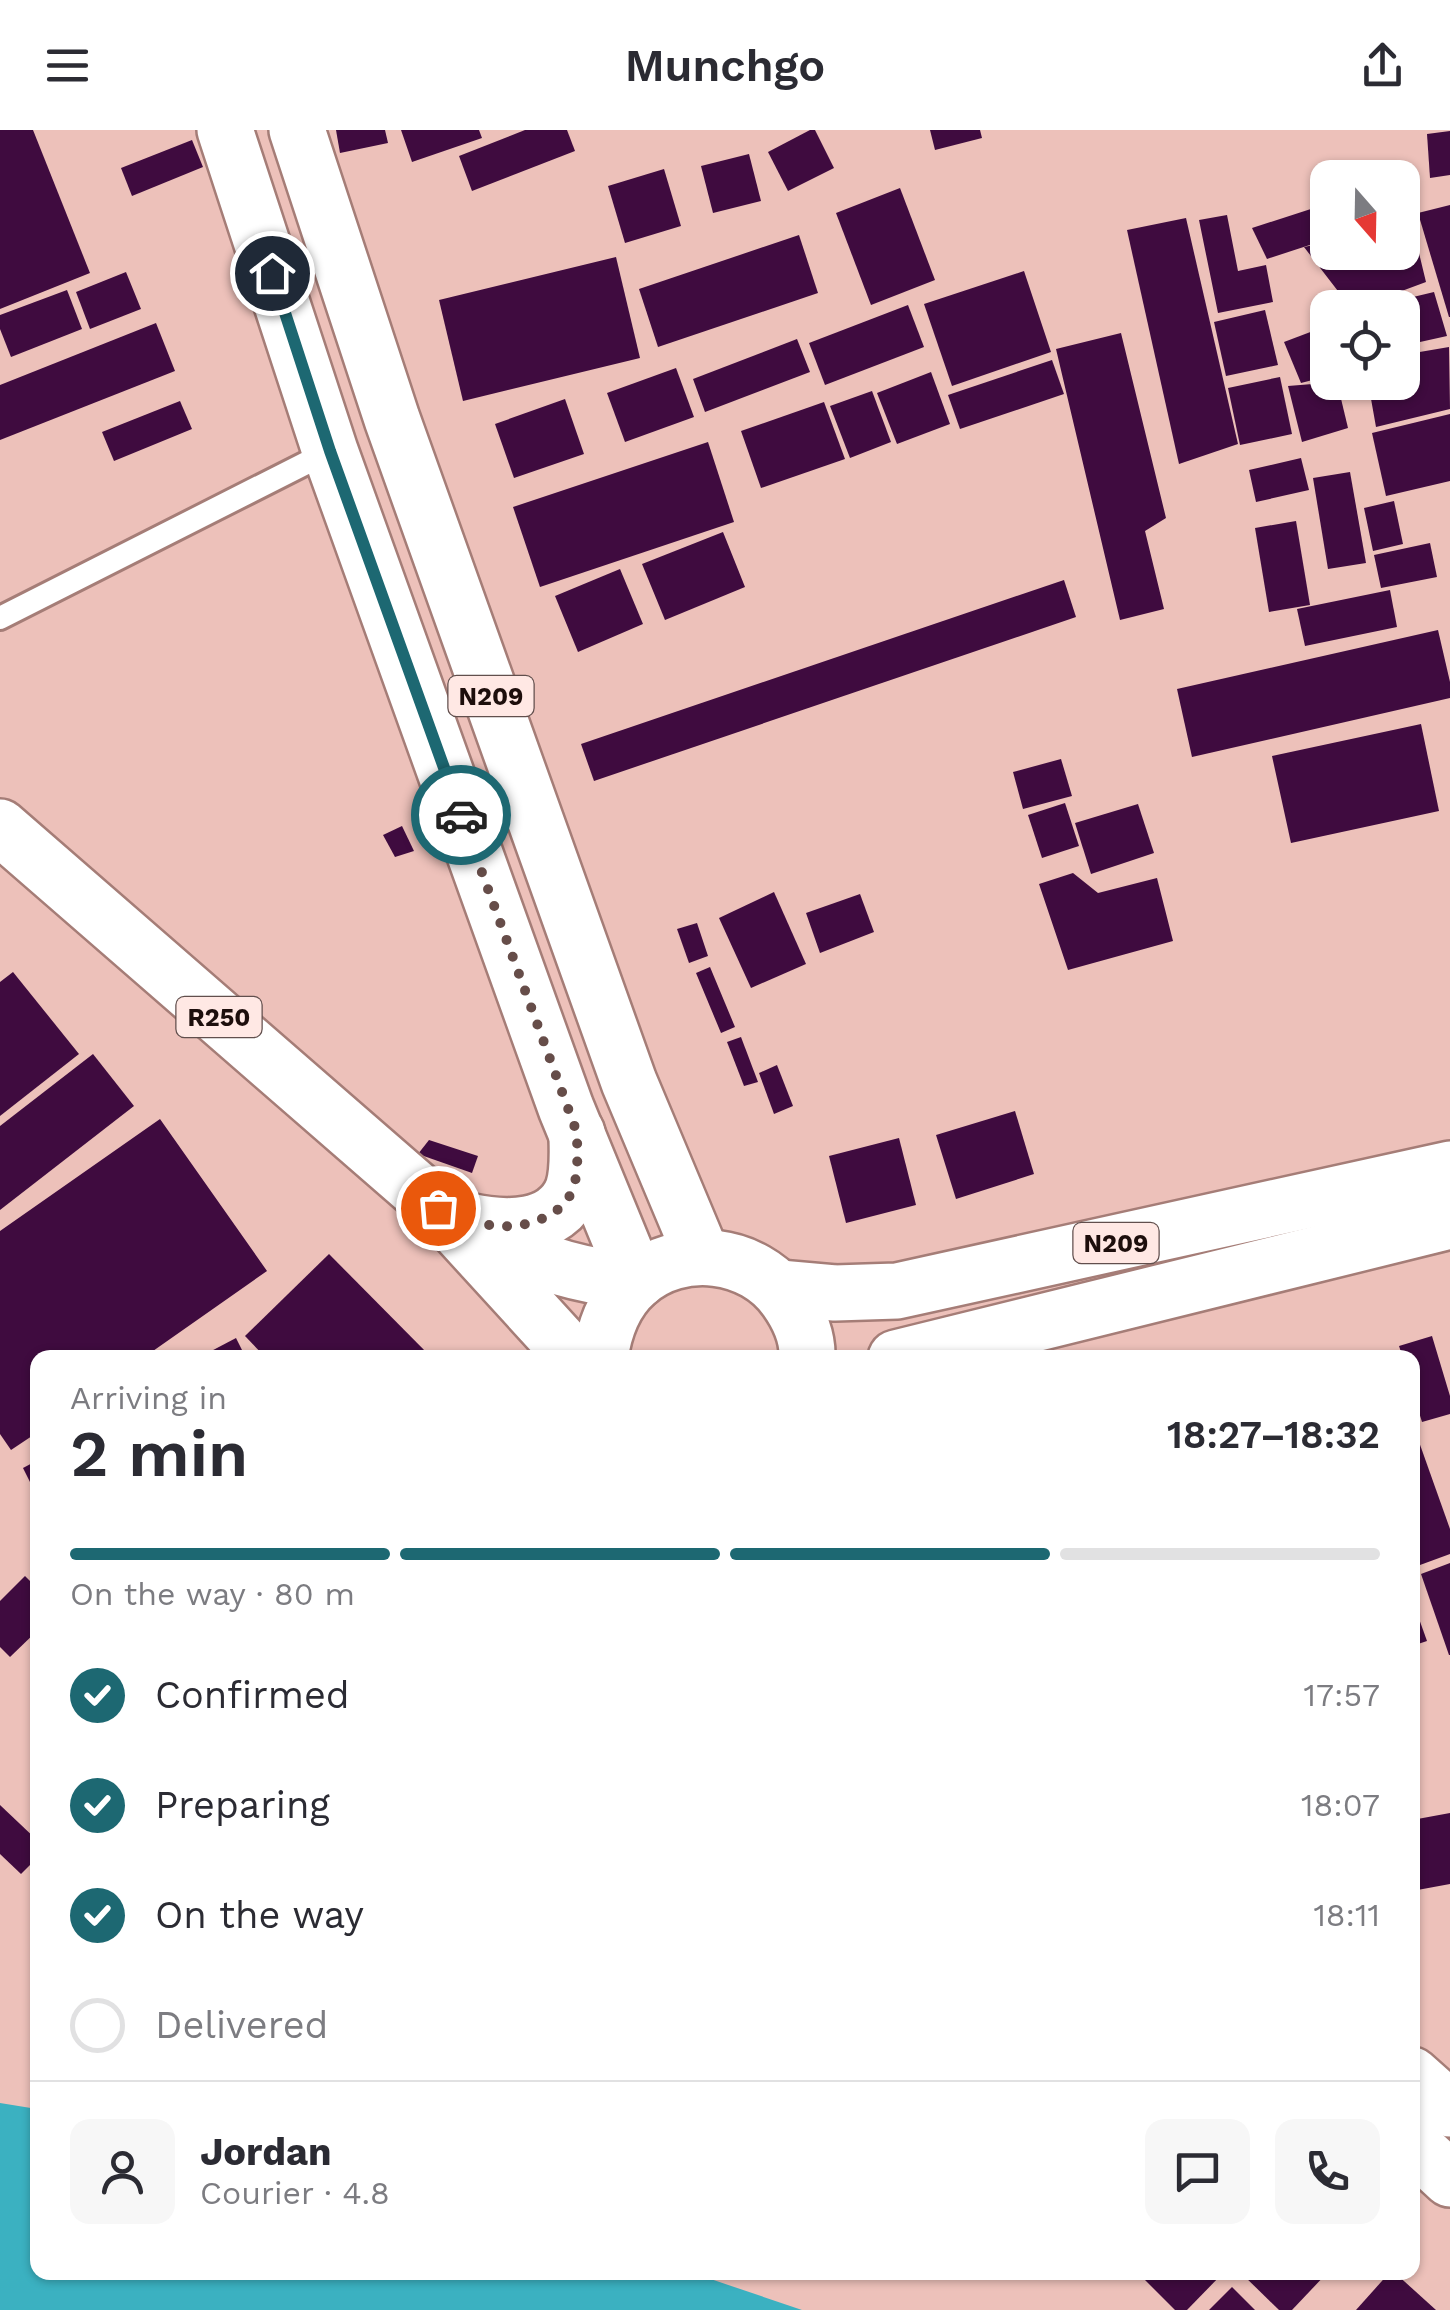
<!DOCTYPE html>
<html lang="en">
<head>
<meta charset="utf-8">
<style>
  :root { --surface:#fff; --page:#f7f7f7; --text:#2b2b33; --muted:#7c7c81; --line:#e1e1e2; --accent:#1d6872 }
  body { margin:0; font-family:"Work Sans",sans-serif; background:var(--page); color:var(--text); height:100vh; display:flex; flex-direction:column; font-size:38px; white-space:nowrap }
  * { box-sizing:border-box; margin:0 }
  p { font-size:32px; color:var(--muted) }
  .icon { flex:none; width:55px; height:55px; fill:none; stroke:currentColor; stroke-width:2; stroke-linecap:round; stroke-linejoin:round }
  .map { position:relative; flex:1; overflow:hidden }
  .panel { position:absolute; left:30px; top:1220px; width:1390px; height:930px; display:flex; flex-direction:column; background:var(--surface); border-radius:20px; box-shadow:0 2px 8px #0004 }
  .panel>* { flex:none }
  .needle { width:65px; rotate:160deg }
  .fabs { position:absolute; left:1310px; top:30px; display:grid; gap:20px }
  .fabs a { display:grid; place-items:center; width:110px; height:110px; border-radius:20px; background:var(--surface); box-shadow:0 2px 8px #0004; font-size:50px }
  .pin { position:absolute; display:grid; place-items:center; width:85px; height:85px; color:#fff; margin:-42px; border:5px solid #fff; border-radius:50%; box-shadow:0 2px 10px #0007 }
  .courier { position:absolute; display:grid; place-items:center; width:100px; height:100px; margin:-50px; border:8px solid #1d6872; border-radius:50%; background:#fff; color:#222; box-shadow:0 2px 12px #0007 }
  .summary em { font-style:normal; font-weight:600 }
  .summary div { display:flex; flex-direction:column-reverse }
  .summary { display:flex; align-items:center; justify-content:space-between; height:170px; padding:0 40px }
  h1 { font-size:65px; font-weight:600; line-height:75px }
  .bar { display:grid; grid-template-columns:repeat(4,1fr); gap:15px 10px; align-content:center; height:120px; padding:0 40px }
  .bar i { height:12px; border-radius:8px; background:var(--line) }
  .bar .selected { background:var(--accent) }
  .bar p { grid-column:span 4 }
  .line { display:flex; align-items:center; gap:25px; padding:0 40px; border-top:2px solid var(--line) }
  .line div { flex:1 }
  .round { display:grid; place-items:center; flex:none; width:105px; height:105px; border-radius:20px; background:var(--page) }
  ol { padding:0 40px; list-style:none }
  li { display:flex; align-items:center; gap:30px; height:110px }
  li p { margin-inline-start:auto }
  li .icon { padding:10px; border-radius:50%; background:var(--accent); color:#fff; stroke-width:4 }
  li:last-child { color:var(--muted) }
  li i { width:55px; height:55px; border:5px solid var(--line); border-radius:50% }
  header { display:flex; justify-content:space-between; align-items:center; height:130px; padding:0 40px; background:var(--surface); font-size:45px; font-weight:600 }
  .map>svg:first-child { display:block }
  .water { fill:#3bb1c1 }
  .building { fill:#3f0b3f }
  .lines { fill:none; stroke-linecap:round; stroke-linejoin:round }
  .lane-casing { stroke:#a57d77; stroke-width:28 }
  .primary-casing { stroke:#a57d77; stroke-width:60 }
  .highway-casing { stroke:#a57d77; stroke-width:60 }
  .lane { stroke:#fff; stroke-width:22 }
  .primary { stroke:#fff; stroke-width:55 }
  .highway { stroke:#fff; stroke-width:55 }
  .done { stroke:#664d49; stroke-width:10; stroke-dasharray:0 18 }
  .route { stroke:#1d6872; stroke-width:12 }
  .labels { text-anchor:middle; dominant-baseline:central; stroke-width:10; stroke-linejoin:round; paint-order:stroke }
  .shield { fill:#ffe8e4; stroke:#614f4d; stroke-width:2.5 }
  .shield-label { font-size:25px; font-weight:bold; fill:#1d0e0c }
</style>
</head>
<body>
<header><svg class="icon" aria-label="menu" viewBox="0 0 24 24"><path d="M4 6h16M4 12h16M4 18h16"/></svg>Munchgo<svg class="icon" aria-label="share" viewBox="0 0 24 24"><path d="M12 15V3M7 8l5-5 5 5M5 13v7h14v-7"/></svg></header>
<div class="map">
<svg width="1450" height="2180" viewBox="0 0 1450 2180">
  <rect width="100%" height="100%" fill="#edc1ba"/>
  <!-- water -->
  <polygon class="water" points="0,1973 37,1979 38,2142 690,2142 802,2180 0,2180"/>
  <!-- building -->
  <g class="building">
    <polygon points="0,0 33,0 90,143 0,179"/>
    <polygon points="336,0 385,0 388,13 340,23"/>
    <polygon points="401,0 479,0 482,8 412,32"/>
    <polygon points="525,0 567,0 575,21 472,61 459,26"/>
    <polygon points="810,0 815,0 834,38 788,61 768,22"/>
    <polygon points="930,0 980,0 982,8 935,20"/>
    <polygon points="1450,1 1450,45 1430,48 1427,4"/>
    <polygon points="192,10 203,37 132,66 121,38"/>
    <polygon points="749,24 761,71 713,83 701,36"/>
    <polygon points="664,39 681,96 625,113 608,56"/>
    <polygon points="900,58 935,150 871,175 836,83"/>
    <polygon points="1450,75 1450,187 1449,187 1418,83"/>
    <polygon points="1317,77 1328,109 1267,129 1252,98"/>
    <polygon points="1227,85 1238,141 1266,135 1273,172 1218,183 1199,90"/>
    <polygon points="1186,88 1238,314 1179,334 1127,100"/>
    <polygon points="1412,94 1426,152 1356,178 1351,178 1304,117 1328,112 1328,122 1402,122 1402,96"/>
    <polygon points="799,105 818,163 658,217 639,159"/>
    <polygon points="616,127 640,228 463,271 439,170"/>
    <polygon points="1024,141 1051,222 952,256 924,174"/>
    <polygon points="126,142 141,179 90,199 76,162"/>
    <polygon points="67,160 82,199 11,227 0,199 0,185"/>
    <polygon points="1434,162 1447,206 1402,216 1402,178 1367,178"/>
    <polygon points="908,175 924,217 825,255 809,213"/>
    <polygon points="1265,180 1278,235 1226,246 1214,192"/>
    <polygon points="156,193 175,241 0,310 0,255"/>
    <polygon points="1321,198 1328,224 1328,246 1301,253 1284,212"/>
    <polygon points="1121,203 1166,388 1145,401 1164,479 1120,490 1056,219"/>
    <polygon points="797,209 810,242 705,282 693,249"/>
    <polygon points="1449,217 1450,279 1376,297 1368,252 1402,252 1402,225"/>
    <polygon points="1052,230 1064,264 960,299 948,265"/>
    <polygon points="676,238 694,287 625,312 607,263"/>
    <polygon points="931,242 950,294 897,314 877,263"/>
    <polygon points="1280,247 1292,304 1240,315 1228,258"/>
    <polygon points="1337,252 1348,298 1302,312 1288,256"/>
    <polygon points="872,261 891,312 850,328 830,276"/>
    <polygon points="565,269 584,324 514,348 495,294"/>
    <polygon points="180,271 192,299 114,331 102,302"/>
    <polygon points="824,272 845,329 761,358 741,301"/>
    <polygon points="1450,284 1450,351 1386,366 1372,303"/>
    <polygon points="708,312 734,392 540,457 513,377"/>
    <polygon points="1301,328 1309,360 1256,372 1249,340"/>
    <polygon points="1350,342 1366,433 1328,439 1313,348"/>
    <polygon points="1394,371 1403,414 1373,421 1364,378"/>
    <polygon points="1296,391 1310,475 1269,482 1255,398"/>
    <polygon points="723,402 745,457 665,490 642,434"/>
    <polygon points="1430,413 1437,447 1381,458 1374,425"/>
    <polygon points="620,439 643,494 578,522 555,466"/>
    <polygon points="1064,450 1076,487 594,651 581,614"/>
    <polygon points="1390,460 1397,497 1305,516 1297,479"/>
    <polygon points="1438,500 1450,552 1450,568 1192,627 1177,559"/>
    <polygon points="1421,594 1439,681 1291,713 1272,626"/>
    <polygon points="1061,629 1072,666 1023,679 1013,642"/>
    <polygon points="1065,673 1079,716 1042,728 1028,685"/>
    <polygon points="1138,674 1154,723 1091,744 1075,693"/>
    <polygon points="402,696 414,721 395,727 383,705"/>
    <polygon points="1073,743 1098,763 1157,748 1173,811 1068,840 1039,754"/>
    <polygon points="774,762 806,834 751,858 719,788"/>
    <polygon points="860,764 874,802 820,823 806,783"/>
    <polygon points="697,793 708,826 689,833 677,799"/>
    <polygon points="710,837 735,897 721,903 696,843"/>
    <polygon points="13,842 79,924 0,986 0,852"/>
    <polygon points="741,907 758,952 744,956 727,912"/>
    <polygon points="93,924 134,976 0,1080 0,996"/>
    <polygon points="777,935 793,976 774,984 759,943"/>
    <polygon points="1015,981 1034,1044 956,1069 936,1005"/>
    <polygon points="160,989 267,1141 143,1228 38,1228 38,1302 11,1320 0,1304 0,1101"/>
    <polygon points="899,1008 916,1075 846,1093 829,1026"/>
    <polygon points="429,1010 478,1026 472,1043 418,1024"/>
    <polygon points="329,1124 432,1228 266,1228 245,1206"/>
    <polygon points="1432,1206 1450,1266 1450,1284 1422,1292 1412,1260 1412,1228 1403,1228 1399,1216"/>
    <polygon points="236,1208 246,1228 198,1228"/>
    <polygon points="1413,1295 1450,1399 1450,1424 1420,1435 1412,1415"/>
    <polygon points="38,1330 38,1368 23,1338"/>
    <polygon points="1450,1433 1450,1525 1449,1525 1421,1444"/>
    <polygon points="25,1446 38,1459 38,1500 10,1527 0,1517 0,1471"/>
    <polygon points="1413,1472 1427,1511 1412,1516 1412,1473"/>
    <polygon points="0,1675 38,1711 38,1727 21,1744 0,1724"/>
    <polygon points="1450,1683 1450,1754 1412,1761 1412,1690"/>
    <polygon points="1137,2142 1224,2142 1187,2180 1175,2180"/>
    <polygon points="1240,2142 1328,2142 1292,2180 1279,2180"/>
    <polygon points="1390,2142 1394,2142 1436,2180 1356,2180"/>
    <polygon points="1232,2157 1255,2180 1209,2180"/>
  </g>
  <g class="lines">
    <defs>
      <polyline id="lane" points="0,488 330,321"/>
      <g id="primary">
        <polyline points="0,697 438,1078 575,1228"/>
        <path d="M468,1091C505,1099 557,1101 573,1059C579,1041 577,1022 577,1003"/>
        <path d="M471,1098C521,1128 578,1147 637,1151"/>
        <polyline points="1412,1945 1450,1979"/>
        <polyline points="1412,2014 1450,2049"/>
      </g>
      <g id="highway">
        <polyline points="225,0 330,321 566,978 637,1151"/>
        <polyline points="297,0 392,289 629,952 702,1126"/>
        <polyline points="779,1158 835,1163 897,1161 1450,1039"/>
        <path d="M600,1228C604,1199 613,1172 636,1152C680,1113 754,1122 787,1170C799,1187 808,1206 807,1228"/>
        <polyline points="896,1228 1450,1091"/>
      </g>
    </defs>
    <!-- lane casing -->
    <use href="#lane" class="lane-casing"/>
    <!-- primary casing -->
    <use href="#primary" class="primary-casing"/>
    <!-- highway casing -->
    <use href="#highway" class="highway-casing"/>
    <!-- lane -->
    <use href="#lane" class="lane"/>
    <!-- primary -->
    <use href="#primary" class="primary"/>
    <!-- highway -->
    <use href="#highway" class="highway"/>
  </g>
  <g class="lines">
    <!-- done -->
    <path class="done" d="M438,1078C475,1094 507,1105 546,1087C558,1081 568,1072 573,1059C579,1041 577,1022 577,1003L461,685"/>
    <!-- route -->
    <polyline class="route" points="272,143 330,321 461,685"/>
  </g>
  <g class="labels">
    <!-- shield labels -->
    <g class="shield">
      <rect x="448.5" y="546" width="85" height="40" rx="8"/>
      <rect x="176.5" y="867" width="85" height="40" rx="8"/>
      <rect x="1073.5" y="1093" width="85" height="40" rx="8"/>
    </g>
    <g class="shield-label">
      <text x="491" y="566">N209</text>
      <text x="219" y="887">R250</text>
      <text x="1116" y="1113">N209</text>
    </g>
  </g>
</svg>
<div class="fabs">
<a><svg class="needle" viewBox="-14 -14 28 28"><path d="M0-13l5 13h-10z" fill="#e53935"/><path d="M0 13l5-13h-10z" fill="#7c7c81"/></svg></a>
<a><svg class="icon" aria-label="locate" viewBox="0 0 24 24"><circle cx="12" cy="12" r="6"/><path d="M12 2v4M12 18v4M2 12h4M18 12h4"/></svg></a>
</div>
<div class="pin" style="left:438px;top:1078px;background:#ea580c"><svg class="icon" aria-label="bag" viewBox="0 0 24 24"><path d="M5 8h14l-1 12H6zM9 8a3 3 0 0 1 6 0"/></svg></div>
<div class="pin" style="left:272px;top:143px;background:#1f2937"><svg class="icon" aria-label="home" viewBox="0 0 24 24"><path d="M3 11l9-7 9 7M6 9v11h12V9"/></svg></div>
<div class="courier" style="left:461px;top:685px"><svg class="icon" aria-label="car" viewBox="0 0 24 24"><path d="M5 17H2v-5l4-1 3-4h7l3 4 3 1v5h-3M9 17h6M6 11h13"/><circle cx="7" cy="17" r="2"/><circle cx="17" cy="17" r="2"/></svg></div>
<section class="panel">
<div class="summary"><div><h1>2 min</h1><p>Arriving in</p></div><em>18:27–18:32</em></div>
<div class="bar"><i class="selected"></i><i class="selected"></i><i class="selected"></i><i></i><p>On the way · 80 m</p></div>
<ol>
<li><svg class="icon" aria-label="check" viewBox="0 0 24 24"><path d="M5 12l5 5 9-10"/></svg>Confirmed<p>17:57</p></li>
<li><svg class="icon" aria-label="check" viewBox="0 0 24 24"><path d="M5 12l5 5 9-10"/></svg>Preparing<p>18:07</p></li>
<li><svg class="icon" aria-label="check" viewBox="0 0 24 24"><path d="M5 12l5 5 9-10"/></svg>On the way<p>18:11</p></li>
<li><i></i>Delivered</li>
</ol>
<div class="line" style="height:180px"><a class="round"><svg class="icon" aria-label="person" viewBox="0 0 24 24"><circle cx="12" cy="8" r="4"/><path d="M4 21q1-7 8-7t8 7"/></svg></a><div><b>Jordan</b><p>Courier · 4.8</p></div><a class="round"><svg class="icon" aria-label="chat" viewBox="0 0 24 24"><path d="M4 5h16v11H9l-5 4z"/></svg></a><a class="round"><svg class="icon" aria-label="phone" viewBox="0 0 24 24"><path d="M5 4h4l2 5-3 2q2 4 5 5l2-3 5 2v4C11 20 4 13 5 4z"/></svg></a></div>
</section>
</div>
</body>
</html>
